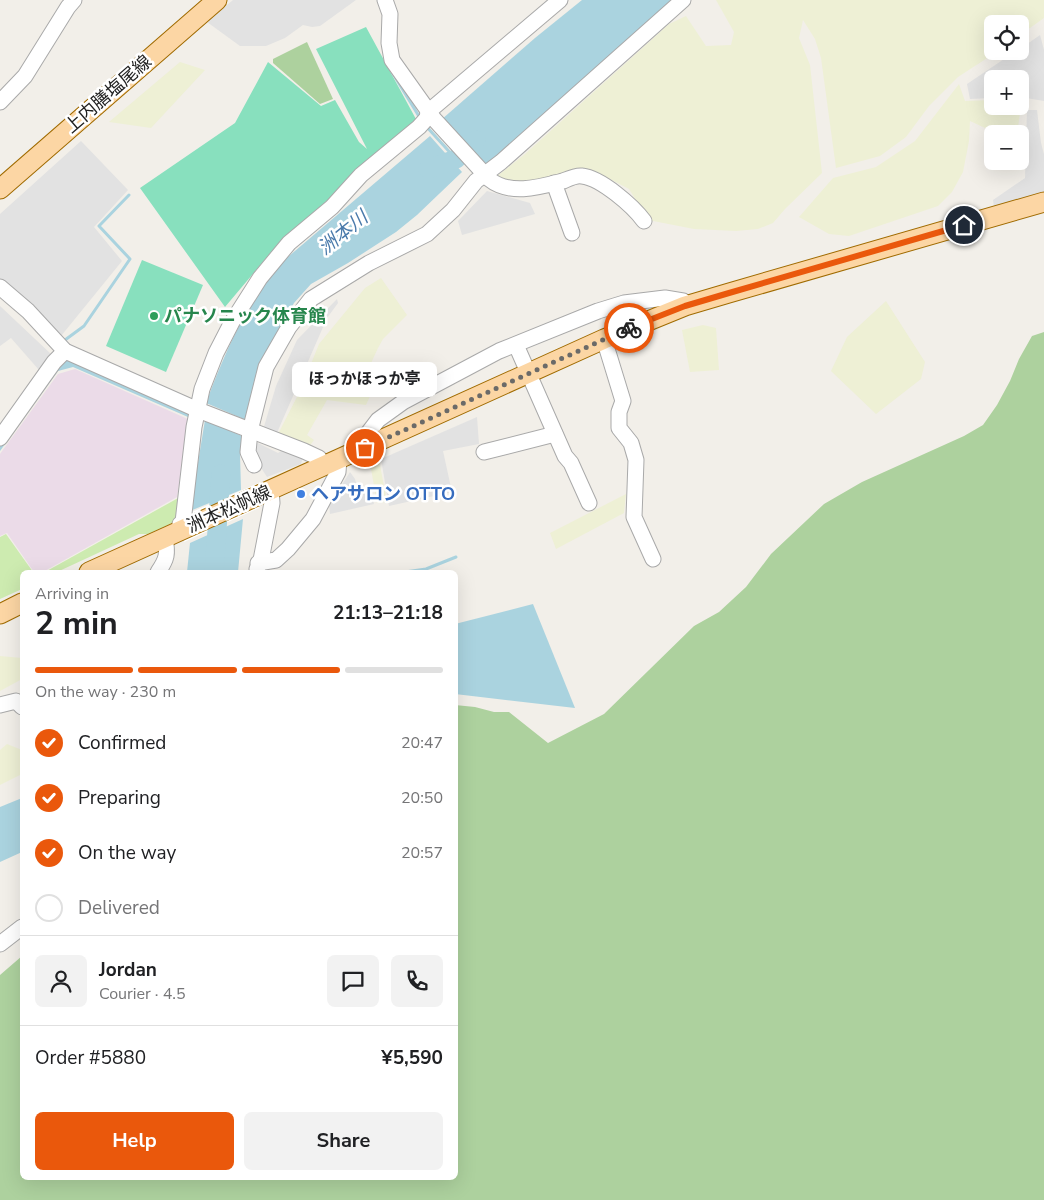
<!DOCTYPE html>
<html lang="en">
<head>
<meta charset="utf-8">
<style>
  :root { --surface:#fff; --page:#f2f2f2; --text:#202124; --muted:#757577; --line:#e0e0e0; --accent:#ea580c }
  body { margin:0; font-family:"Nunito Sans","Noto Sans JP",sans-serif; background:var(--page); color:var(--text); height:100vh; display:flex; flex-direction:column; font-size:19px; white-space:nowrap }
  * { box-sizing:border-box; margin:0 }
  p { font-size:16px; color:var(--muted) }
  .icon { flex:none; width:28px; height:28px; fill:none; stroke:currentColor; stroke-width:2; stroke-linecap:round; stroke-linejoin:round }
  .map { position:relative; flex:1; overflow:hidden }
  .sheet { position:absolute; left:20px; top:570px; width:438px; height:610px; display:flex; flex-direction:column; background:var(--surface); border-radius:8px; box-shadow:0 5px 20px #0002 }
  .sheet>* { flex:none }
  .tools { position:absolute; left:984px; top:15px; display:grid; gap:10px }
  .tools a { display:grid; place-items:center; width:45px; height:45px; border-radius:8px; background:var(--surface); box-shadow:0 5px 20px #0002; font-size:25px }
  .pin { position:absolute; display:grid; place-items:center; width:42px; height:42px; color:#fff; margin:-21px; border:2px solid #fff; border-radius:50%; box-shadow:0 1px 5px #0007 }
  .courier { position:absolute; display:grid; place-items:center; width:50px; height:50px; margin:-25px; border:4px solid #ea580c; border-radius:50%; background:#fff; color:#222; box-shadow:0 1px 6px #0007 }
  .bubble { position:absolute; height:35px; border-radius:8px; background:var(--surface); box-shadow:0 5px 20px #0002; font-size:16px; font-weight:700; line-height:35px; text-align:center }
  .headline em { font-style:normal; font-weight:700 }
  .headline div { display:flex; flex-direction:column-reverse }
  .headline { display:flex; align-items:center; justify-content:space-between; height:85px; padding:0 15px }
  h1 { font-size:32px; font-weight:700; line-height:38px }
  .bar { display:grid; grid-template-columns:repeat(4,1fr); gap:8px 5px; align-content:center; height:60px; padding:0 15px }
  .bar i { height:6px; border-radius:4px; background:var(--line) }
  .bar .active { background:var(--accent) }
  .bar p { grid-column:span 4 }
  .line { display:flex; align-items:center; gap:12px; padding:0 15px; border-top:1px solid var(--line) }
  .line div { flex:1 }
  .round { display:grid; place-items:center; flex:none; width:52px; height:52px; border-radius:8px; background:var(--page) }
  ol { padding:0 15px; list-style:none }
  li { display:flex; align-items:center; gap:15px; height:55px }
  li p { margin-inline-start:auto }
  li .icon { padding:5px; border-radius:50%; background:var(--accent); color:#fff; stroke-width:4 }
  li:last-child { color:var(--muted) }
  li i { width:28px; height:28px; border:2px solid var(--line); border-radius:50% }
  .action { display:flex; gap:10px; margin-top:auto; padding:10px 15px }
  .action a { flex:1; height:58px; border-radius:8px; background:var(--accent); color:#fff; font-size:20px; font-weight:700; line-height:58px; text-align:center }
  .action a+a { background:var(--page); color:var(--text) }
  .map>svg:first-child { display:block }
  .industrial { fill:#ebdbe8 }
  .farmland { fill:#eef0d5 }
  .grass { fill:#cdebb0 }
  .forest { fill:#add19e }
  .pitch { fill:#88e0be }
  .parking { fill:#e2e2e2 }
  .water { fill:#aad3df }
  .pier { fill:#fff }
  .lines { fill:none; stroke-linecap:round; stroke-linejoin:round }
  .stream { stroke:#aad3df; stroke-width:3 }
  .river { stroke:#aad3df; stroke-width:19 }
  .minor-casing { stroke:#a9a9a9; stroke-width:17 }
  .major-casing { stroke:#a06b00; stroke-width:21 }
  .minor { stroke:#fff; stroke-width:15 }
  .major { stroke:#fcd6a4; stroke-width:19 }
  .done { stroke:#6b6a68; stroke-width:5; stroke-dasharray:0 9 }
  .route { stroke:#ea580c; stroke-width:6 }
  .leisure-dot { fill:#2e9e5b; stroke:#fff; stroke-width:2 }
  .shop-dot { fill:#3f7fe0; stroke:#fff; stroke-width:2 }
  .labels { text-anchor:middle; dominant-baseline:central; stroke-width:5; stroke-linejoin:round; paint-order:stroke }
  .street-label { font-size:18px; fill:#222; stroke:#fff }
  .leisure-label { font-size:18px; font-weight:bold; fill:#27864d; stroke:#fff; text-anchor:start }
  .shop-label { font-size:18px; font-weight:bold; fill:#366cbe; stroke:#fff; text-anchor:start }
  .water-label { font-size:19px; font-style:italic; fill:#4a7aab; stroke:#fff }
</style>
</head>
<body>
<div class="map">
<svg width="1044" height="1200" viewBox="0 0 1044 1200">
  <rect width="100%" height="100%" fill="#f2efe9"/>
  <!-- industrial -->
  <polygon class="industrial" points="75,369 190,420 177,497 43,572 34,572 7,533 0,536 0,454 58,374"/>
  <!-- farmland -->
  <g class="farmland">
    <polygon points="716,0 1044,0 1044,18 1020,35 1020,24 992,24 992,51 998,51 958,77 929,106 906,137 880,156 836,168 821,58 815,39 803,20 799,38 810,65 822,173 785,209 773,223 758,229 736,231 694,229 648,220 629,189 600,174 577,172 534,181 517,181 496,177 525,154 669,24 686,16 706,46 731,45 734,32"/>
    <polygon points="180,62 205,70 151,128 109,122"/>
    <polygon points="959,84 965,101 992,100 992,106 1020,106 1020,99 1022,99 1017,134 998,134 970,121 969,141 963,172 952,192 938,206 849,236 829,234 799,217 833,178 876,167 915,141"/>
    <polygon points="381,278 407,315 383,339 378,348 372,361 370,374 371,394 366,405 327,400 307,435 314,440 308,448 277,436 300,391 319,344 365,288"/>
    <polygon points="886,301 925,362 921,379 876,414 831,371 847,337"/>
    <polygon points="703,325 716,328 719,370 690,372 682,330"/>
    <polygon points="379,460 387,502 377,503 370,463"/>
    <polygon points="626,494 624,513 556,549 550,533"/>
    <polygon points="0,656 22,658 22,679 0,691"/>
    <polygon points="7,744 22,750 22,774 0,785 0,750"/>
  </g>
  <!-- grass -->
  <g class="grass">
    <polygon points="180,497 177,521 148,534 139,534 57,572 45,572"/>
    <polygon points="6,534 33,572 22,572 22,589 0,599 0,537"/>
  </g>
  <!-- forest -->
  <g class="forest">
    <polygon points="307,42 333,99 320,104 273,63 273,59"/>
    <polygon points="1044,332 1044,1200 0,1200 0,975 22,956 22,1178 455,1178 455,705 475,707 494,712 509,712 548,743 604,714 694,626 719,612 746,587 771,554 824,504 862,482 964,436 983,425 997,405 1010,381 1019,359 1032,336"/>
  </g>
  <!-- pitch -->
  <g class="pitch">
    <polygon points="366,27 417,121 278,244 225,307 140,188 235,123 268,62 321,106 335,100 359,142 367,149 316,49"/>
    <polygon points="142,260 203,285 166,372 106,346"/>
  </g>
  <!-- parking -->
  <g class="parking">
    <polygon points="233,0 356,0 320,26 312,27 303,25 285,38 266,46 240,46 207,22"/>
    <polygon points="1040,35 1044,50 1044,101 1020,97 1020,79 992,79 992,98 970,99 967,84 1016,51 1020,51 1020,49"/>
    <polygon points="1027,110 1037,110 1041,143 1044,154 1044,192 994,207 993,200 1025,178"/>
    <polygon points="81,141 128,190 94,227 122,261 61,336 0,280 0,214"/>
    <polygon points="487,191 530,203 535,214 462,235 458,221"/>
    <polygon points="337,299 338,303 327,318 276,435 263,430 276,386 297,340"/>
    <polygon points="0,306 52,355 39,370 11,338 0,346"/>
    <polygon points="477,417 479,444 443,451 452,492 389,506 381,459"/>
    <polygon points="254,441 278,453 284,449 303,457 301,464 267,477 252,454"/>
    <polygon points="350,472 355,479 359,493 371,490 374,504 330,514 329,505"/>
  </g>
  <!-- water -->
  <g class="water">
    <polygon points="582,0 678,0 486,170 441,120 535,38"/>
    <path d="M430,136L462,172L417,215L396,232L348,263L311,284L294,303L280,329L246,420L206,403C226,350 245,305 282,262Z"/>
    <polygon points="64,359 191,410 188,417 73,367 58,371 0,451 0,443"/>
    <polygon points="205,420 242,436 240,454 241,490 190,511"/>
    <polygon points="243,519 238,572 187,572 190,543"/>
    <polygon points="533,604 575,708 455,694 455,624"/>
    <polygon points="22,798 22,852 0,862 0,807"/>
  </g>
  <!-- pier -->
  <polygon class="pier" points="261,482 259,508 184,542 187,514"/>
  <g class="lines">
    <!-- stream -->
    <g class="stream">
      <polyline points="392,72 420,118"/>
      <polyline points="425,125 456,159"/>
      <polyline points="65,340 84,326 130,259 99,226 129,195"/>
      <polyline points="405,572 426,569 456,557"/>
    </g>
    <!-- river -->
    <g class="river">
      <polyline points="428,169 456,159 476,140"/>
      <polyline points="214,572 221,474"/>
    </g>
    <defs>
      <g id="minor">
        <path d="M385,0L390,14L389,43L392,60L434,119L489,179C510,196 540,187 563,181C568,179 576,175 582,176C601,178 633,206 644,221"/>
        <polyline points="0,102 25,76 68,7 74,0"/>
        <polyline points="554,183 572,233"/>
        <polyline points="0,287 28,311 65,351 198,410 304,451 319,458 323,467"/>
        <polyline points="604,339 623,401 619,412 619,428 631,443 636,460 634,517 653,559"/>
        <polyline points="516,345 565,456 571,463 589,503"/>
        <polyline points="0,438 54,362 65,351"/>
        <polyline points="365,448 362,441 378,420 403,402 499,351 598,311 624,303 665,298 683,301 685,306"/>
        <polyline points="484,452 555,434"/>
        <polyline points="254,465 248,452 250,431 266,367 289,327 311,299 369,263 427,234 453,210 476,181 501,162 683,0"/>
        <polyline points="180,524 183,522 194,427 202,389 216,353 232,322 260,278 289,243 332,207 361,175 419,127 427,118 428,112 560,0"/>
        <polyline points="258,563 276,560 288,549 313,519 338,472 339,460"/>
        <polyline points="257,569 261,560 272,503 271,490"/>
        <path d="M158,572C167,559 168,554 165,538"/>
        <polyline points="0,705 16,701 22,707"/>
        <polyline points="0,944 22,927"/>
      </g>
      <g id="major">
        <polyline points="0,189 217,0"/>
        <polyline points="89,572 604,339 685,306 729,293 1044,202"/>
        <polyline points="0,614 22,603"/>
      </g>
    </defs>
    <!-- minor casing -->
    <use href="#minor" class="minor-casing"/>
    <!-- major casing -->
    <use href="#major" class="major-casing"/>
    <!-- minor -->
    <use href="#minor" class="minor"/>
    <!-- major -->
    <use href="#major" class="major"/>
  </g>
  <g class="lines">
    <!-- done -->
    <polyline class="done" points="365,448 629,328"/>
    <!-- route -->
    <polyline class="route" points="629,328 685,306 729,293 964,225"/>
  </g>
  <!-- markers -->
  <circle class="leisure-dot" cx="154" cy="316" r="5"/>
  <circle class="shop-dot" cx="301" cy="494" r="5"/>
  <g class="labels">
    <!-- street labels -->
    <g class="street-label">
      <text transform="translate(108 94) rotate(-41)">上内膳塩尾線</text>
      <text transform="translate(229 509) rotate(-24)">洲本松帆線</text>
    </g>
    <!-- leisure labels -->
    <g class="leisure-label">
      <text x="164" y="316">パナソニック体育館</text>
    </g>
    <!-- shop labels -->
    <g class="shop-label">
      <text x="311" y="494">ヘアサロン OTTO</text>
    </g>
    <!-- water labels -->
    <g class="water-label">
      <text transform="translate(343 233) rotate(-39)">洲本川</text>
    </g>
  </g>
</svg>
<div class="tools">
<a><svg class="icon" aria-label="locate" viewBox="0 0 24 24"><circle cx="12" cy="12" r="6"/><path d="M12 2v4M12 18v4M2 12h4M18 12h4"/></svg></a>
<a>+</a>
<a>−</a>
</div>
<div class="pin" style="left:365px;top:448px;background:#ea580c"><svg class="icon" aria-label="bag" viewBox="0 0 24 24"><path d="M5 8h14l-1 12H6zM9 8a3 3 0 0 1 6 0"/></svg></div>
<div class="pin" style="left:964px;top:225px;background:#1f2937"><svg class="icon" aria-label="home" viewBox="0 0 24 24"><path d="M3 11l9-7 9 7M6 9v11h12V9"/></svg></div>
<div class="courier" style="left:629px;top:328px"><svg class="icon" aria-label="bike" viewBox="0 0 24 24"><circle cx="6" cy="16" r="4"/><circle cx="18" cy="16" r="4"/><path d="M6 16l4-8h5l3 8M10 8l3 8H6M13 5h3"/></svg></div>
<div class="bubble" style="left:292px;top:362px;width:145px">ほっかほっか亭</div>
<section class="sheet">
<div class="headline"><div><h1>2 min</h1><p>Arriving in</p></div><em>21:13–21:18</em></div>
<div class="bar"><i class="active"></i><i class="active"></i><i class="active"></i><i></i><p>On the way · 230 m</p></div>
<ol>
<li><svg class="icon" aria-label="check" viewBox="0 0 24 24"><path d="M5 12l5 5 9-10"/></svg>Confirmed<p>20:47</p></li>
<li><svg class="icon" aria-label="check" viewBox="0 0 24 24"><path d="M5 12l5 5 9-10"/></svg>Preparing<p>20:50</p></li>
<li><svg class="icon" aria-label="check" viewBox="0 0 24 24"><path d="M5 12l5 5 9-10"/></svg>On the way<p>20:57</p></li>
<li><i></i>Delivered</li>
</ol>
<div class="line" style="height:90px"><a class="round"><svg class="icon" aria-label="person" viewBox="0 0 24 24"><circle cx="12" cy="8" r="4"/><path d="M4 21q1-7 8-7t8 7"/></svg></a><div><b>Jordan</b><p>Courier · 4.5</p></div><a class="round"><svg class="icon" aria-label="chat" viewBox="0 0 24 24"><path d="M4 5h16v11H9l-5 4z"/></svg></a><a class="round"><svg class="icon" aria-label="phone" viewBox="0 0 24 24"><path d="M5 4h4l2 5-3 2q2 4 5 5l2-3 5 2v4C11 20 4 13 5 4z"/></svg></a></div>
<div class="line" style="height:65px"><div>Order #5880</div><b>¥5,590</b></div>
<div class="action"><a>Help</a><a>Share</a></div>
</section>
</div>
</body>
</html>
